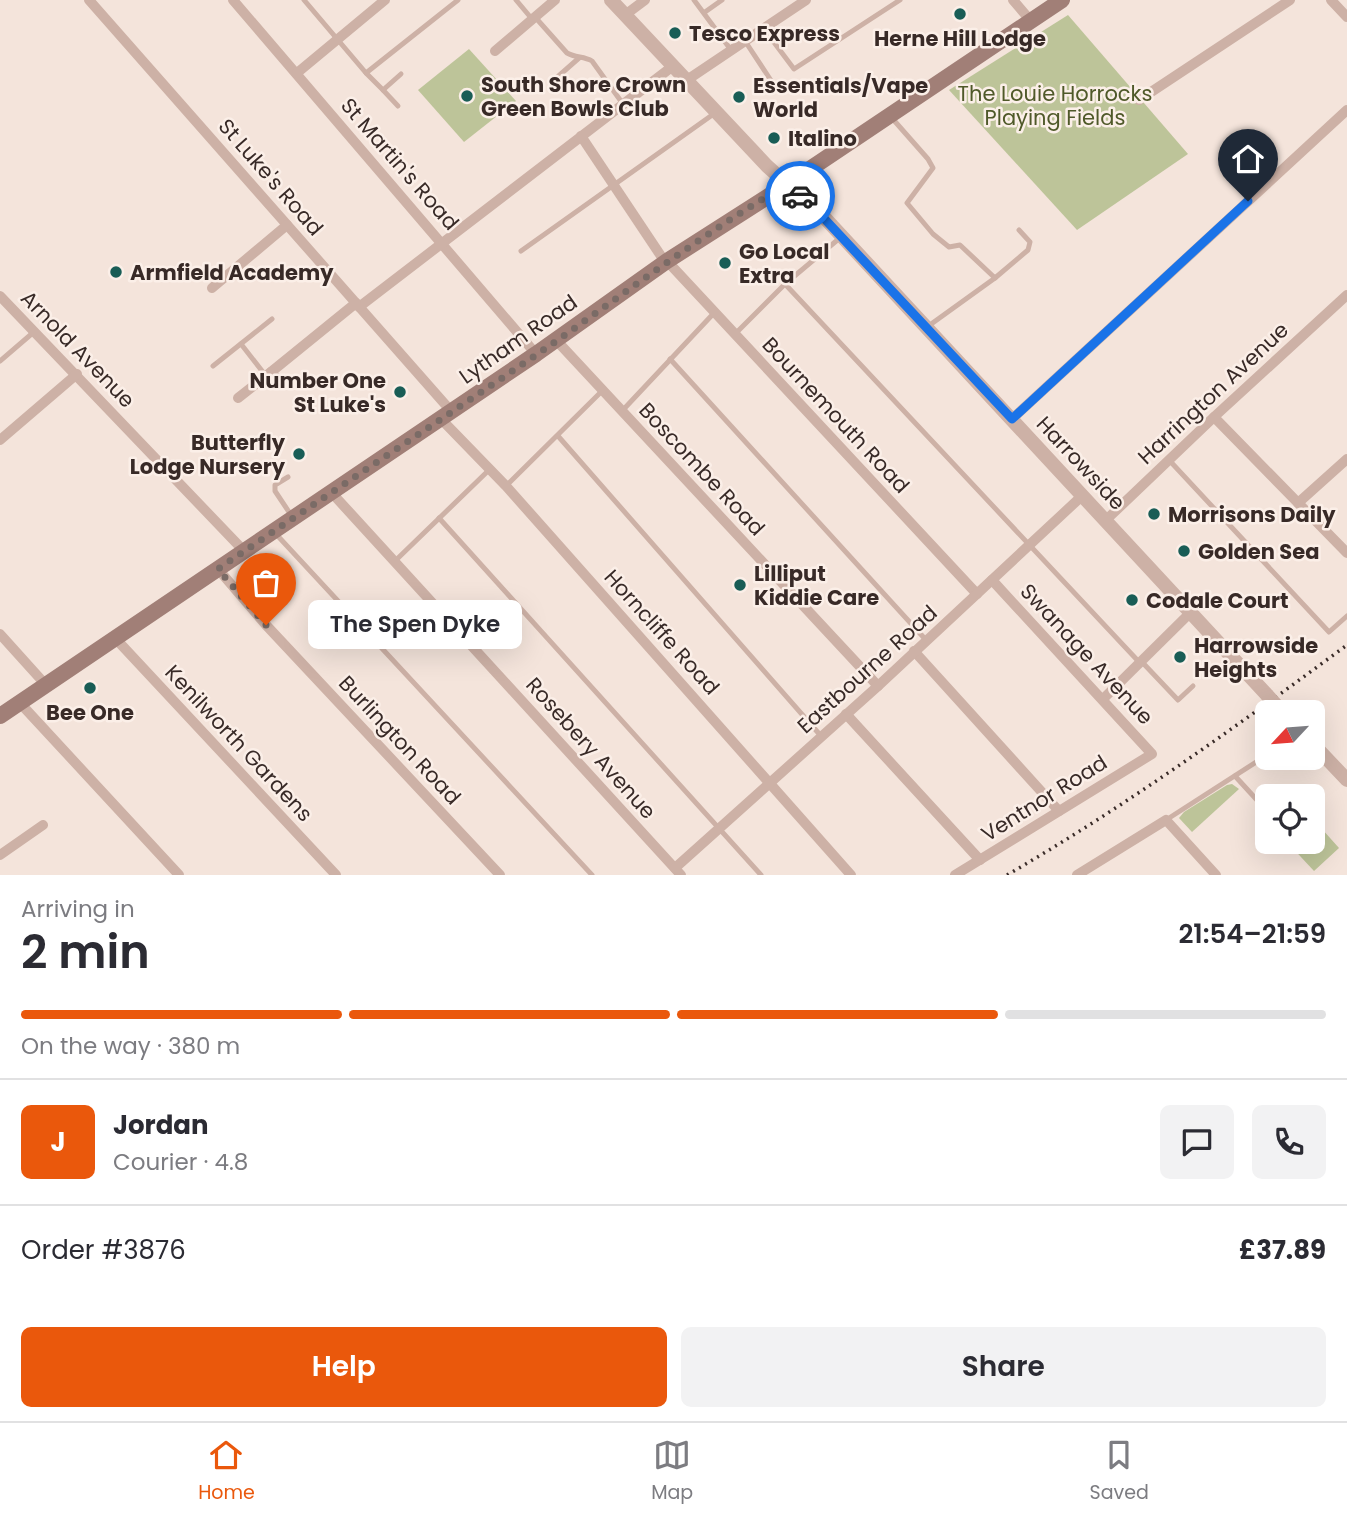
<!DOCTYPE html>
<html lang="en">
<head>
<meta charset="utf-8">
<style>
  :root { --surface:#fff; --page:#f2f2f3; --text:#2b2b33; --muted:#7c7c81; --line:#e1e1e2; --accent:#ea580c }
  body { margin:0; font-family:Poppins,sans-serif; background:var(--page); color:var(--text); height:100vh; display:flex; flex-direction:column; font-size:26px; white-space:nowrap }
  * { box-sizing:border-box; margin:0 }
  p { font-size:23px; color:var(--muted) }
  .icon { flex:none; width:38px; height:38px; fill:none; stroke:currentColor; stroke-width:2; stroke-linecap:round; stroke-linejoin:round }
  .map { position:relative; height:875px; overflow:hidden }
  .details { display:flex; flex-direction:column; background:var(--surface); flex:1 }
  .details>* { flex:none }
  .needle { width:46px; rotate:244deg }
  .fabs { position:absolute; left:1255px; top:700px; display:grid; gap:14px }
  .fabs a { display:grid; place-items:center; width:70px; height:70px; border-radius:10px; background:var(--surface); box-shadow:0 7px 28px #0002; font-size:35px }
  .pin { position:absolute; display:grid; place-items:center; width:60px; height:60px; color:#fff; margin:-72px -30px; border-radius:50% 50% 50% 0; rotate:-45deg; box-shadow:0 0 7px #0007 }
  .pin .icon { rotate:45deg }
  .courier { position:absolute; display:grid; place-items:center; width:70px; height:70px; margin:-35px; border:5px solid #1a73e8; border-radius:50%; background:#fff; color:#222; box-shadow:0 2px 9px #0007 }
  .bubble { position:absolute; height:49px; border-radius:10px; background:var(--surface); box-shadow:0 7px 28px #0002; font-size:23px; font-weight:600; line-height:49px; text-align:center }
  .head em { font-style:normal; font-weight:600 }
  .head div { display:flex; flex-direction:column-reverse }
  .head { display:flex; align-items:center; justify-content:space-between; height:119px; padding:0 21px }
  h1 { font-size:46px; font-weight:600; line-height:52px }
  .bar { display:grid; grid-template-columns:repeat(4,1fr); gap:10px 7px; align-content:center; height:84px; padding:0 21px }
  .bar i { height:9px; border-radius:5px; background:var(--line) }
  .bar .on { background:var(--accent) }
  .bar p { grid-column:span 4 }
  .line { display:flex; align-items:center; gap:18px; padding:0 21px; border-top:2px solid var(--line) }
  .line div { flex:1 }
  .round { display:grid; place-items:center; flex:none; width:74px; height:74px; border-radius:10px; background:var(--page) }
  .cta { display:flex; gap:14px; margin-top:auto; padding:14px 21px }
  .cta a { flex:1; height:80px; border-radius:10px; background:var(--accent); color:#fff; font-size:28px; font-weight:600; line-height:80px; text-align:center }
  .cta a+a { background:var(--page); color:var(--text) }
  .menu { display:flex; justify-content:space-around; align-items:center; height:98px; border-top:2px solid var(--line); background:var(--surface); font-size:19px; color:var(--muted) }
  .menu a { display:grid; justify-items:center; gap:4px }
  .menu .on { color:var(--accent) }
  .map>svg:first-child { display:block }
  .green { fill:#bdc499 }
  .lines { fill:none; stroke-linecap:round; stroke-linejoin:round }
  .service { stroke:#cdb1a6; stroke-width:5 }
  .minor { stroke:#cdb1a6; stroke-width:10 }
  .tertiary { stroke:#cdb1a6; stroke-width:14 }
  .secondary { stroke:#a17f77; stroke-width:16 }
  .rail { stroke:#382a27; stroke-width:3.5; stroke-dasharray:2 5; stroke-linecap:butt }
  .tertiary-bridge { stroke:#cdb1a6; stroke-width:14 }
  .done { stroke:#7a6b66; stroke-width:7; stroke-dasharray:0 12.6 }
  .route { stroke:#1a73e8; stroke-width:9 }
  .poi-dot { fill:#195d56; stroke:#fbefe8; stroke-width:2.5 }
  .labels { text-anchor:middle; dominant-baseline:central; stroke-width:5; stroke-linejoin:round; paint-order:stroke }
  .poi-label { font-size:21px; font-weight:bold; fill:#382a27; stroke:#fbefe8; text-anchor:start }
  .park-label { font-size:21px; fill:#4f5929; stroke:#fbefe8 }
  .street-label { font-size:21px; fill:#382a27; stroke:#fbefe8 }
</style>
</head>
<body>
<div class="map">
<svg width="1347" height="875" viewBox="0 0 1347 875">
  <rect width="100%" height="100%" fill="#f4e4db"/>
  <!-- green -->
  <g class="green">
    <polygon points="1068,15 1188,154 1077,230 949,90"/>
    <polygon points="469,49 516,101 464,142 418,90"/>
    <polygon points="1232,784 1239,789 1192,832 1179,818 1184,812 1227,785"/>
    <polygon points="1313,819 1339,848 1314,871 1287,842 1312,842"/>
  </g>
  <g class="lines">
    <!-- service -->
    <g class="service">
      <polyline points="304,0 366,73 458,0"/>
      <polyline points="516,0 532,19"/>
      <polyline points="694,0 731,50"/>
      <polyline points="705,12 722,0"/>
      <path d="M535,17L567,53C576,58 584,56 592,61L623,104"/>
      <polyline points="764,29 794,69 900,0"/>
      <polyline points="745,41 772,82"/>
      <polyline points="366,73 383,90 401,74"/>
      <polyline points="554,80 579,58"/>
      <polyline points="383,90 398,106"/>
      <polyline points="891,117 928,159 933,168 907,203 933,234 949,247 960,245 995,278 1028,250 1030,242 1019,230"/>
      <polyline points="521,251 715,113"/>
      <polyline points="785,284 1140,663"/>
      <polyline points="927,327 995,278"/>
      <polyline points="735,334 785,284 841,237"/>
      <polyline points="241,344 266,376"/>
      <polyline points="670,359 926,640"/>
      <polyline points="0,361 35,331"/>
      <polyline points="213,366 272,319"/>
      <polyline points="622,411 714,313"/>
      <polyline points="558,436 821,736"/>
      <polyline points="1169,460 1329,632 1347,616"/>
      <polyline points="288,477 275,485 275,491 291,515"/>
      <polyline points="506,486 603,390"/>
      <polyline points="439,518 761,875"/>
      <polyline points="275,533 592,875"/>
      <polyline points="395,561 490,469"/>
      <polyline points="1142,662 1178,700 1193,686"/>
      <polyline points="1235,776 1267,811"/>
      <polyline points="1166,820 1264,757"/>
    </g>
    <!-- minor -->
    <g class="minor">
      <polyline points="89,0 451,411"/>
      <polyline points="233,0 536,354"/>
      <polyline points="1013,0 1030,20"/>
      <polyline points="1331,0 1347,17"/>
      <polyline points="625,15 645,0"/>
      <polyline points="495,51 555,0"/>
      <polyline points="297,73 385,0"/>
      <polyline points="687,80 806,0"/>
      <polyline points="1139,100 1290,0"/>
      <polyline points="581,136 665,262"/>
      <polyline points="667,261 977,594"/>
      <polyline points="212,288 287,225"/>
      <polyline points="0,296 244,551"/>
      <polyline points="359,307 673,66"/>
      <polyline points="556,340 878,686"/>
      <polyline points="279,381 271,372 356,303"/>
      <polyline points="238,398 271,372"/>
      <polyline points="1214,417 1347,553"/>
      <polyline points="440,418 506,486 851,875"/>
      <polyline points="1012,419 1347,110"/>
      <polyline points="0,440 77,374"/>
      <polyline points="331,492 681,875"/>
      <polyline points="1298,503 1347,459"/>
      <polyline points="1106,520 1214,417 1347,295"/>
      <polyline points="218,569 266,625 500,875"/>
      <polyline points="0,634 45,684"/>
      <polyline points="115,638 336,875"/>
      <polyline points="914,651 1059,811"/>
      <polyline points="1103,699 1191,612"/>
      <polyline points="20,703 179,875"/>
      <polyline points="846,714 980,860"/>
      <polyline points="0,855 43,825"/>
      <polyline points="675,868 878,686 1083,495"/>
      <polyline points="955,875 1152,754 992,580"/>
      <polyline points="1077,875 1166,820 1216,875"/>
    </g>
    <!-- tertiary -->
    <g class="tertiary">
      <polyline points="611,0 767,166 824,217 1267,695"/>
      <polyline points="1312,743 1347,780"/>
    </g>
    <!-- secondary -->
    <polyline class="secondary" points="0,716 536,354 667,261 786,185 1062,0"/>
    <!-- rail -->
    <path class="rail" d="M1007,875C1126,806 1237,726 1347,645"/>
    <!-- tertiary-bridge -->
    <polyline class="tertiary-bridge" points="1267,695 1277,706"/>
  </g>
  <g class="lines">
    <!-- done -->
    <path class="done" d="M266,625L218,569C324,497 430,427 536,355C619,298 699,236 786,185L800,196"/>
    <!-- route -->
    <polyline class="route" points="800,196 819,213 1012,419 1248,201"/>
  </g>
  <!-- markers -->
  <g class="poi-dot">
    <circle cx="960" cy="14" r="7"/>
    <circle cx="675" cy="33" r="7"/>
    <circle cx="467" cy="96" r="7"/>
    <circle cx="739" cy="97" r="7"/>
    <circle cx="774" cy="138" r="7"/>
    <circle cx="725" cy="263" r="7"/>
    <circle cx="116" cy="272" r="7"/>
    <circle cx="400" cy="392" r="7"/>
    <circle cx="299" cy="454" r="7"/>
    <circle cx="1154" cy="514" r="7"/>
    <circle cx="1184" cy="551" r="7"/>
    <circle cx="740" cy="585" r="7"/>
    <circle cx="1132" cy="600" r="7"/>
    <circle cx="1180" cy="657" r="7"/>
    <circle cx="90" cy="688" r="7"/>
  </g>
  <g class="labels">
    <!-- poi labels -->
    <g class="poi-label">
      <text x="689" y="33">Tesco Express</text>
      <text x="960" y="38" text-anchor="middle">Herne Hill Lodge</text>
      <text x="481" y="84">South Shore Crown<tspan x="481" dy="24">Green Bowls Club</tspan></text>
      <text x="753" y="85">Essentials/Vape<tspan x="753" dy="24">World</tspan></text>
      <text x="788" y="138">Italino</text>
      <text x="739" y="251">Go Local<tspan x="739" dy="24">Extra</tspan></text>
      <text x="130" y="272">Armfield Academy</text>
      <text x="386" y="380" text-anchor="end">Number One<tspan x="386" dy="24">St Luke's</tspan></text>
      <text x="285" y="442" text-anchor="end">Butterfly<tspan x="285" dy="24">Lodge Nursery</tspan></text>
      <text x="1168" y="514">Morrisons Daily</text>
      <text x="1198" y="551">Golden Sea</text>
      <text x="754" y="573">Lilliput<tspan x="754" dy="24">Kiddie Care</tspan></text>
      <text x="1146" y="600">Codale Court</text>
      <text x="1194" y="645">Harrowside<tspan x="1194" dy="24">Heights</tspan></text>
      <text x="90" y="712" text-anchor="middle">Bee One</text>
    </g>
    <!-- park labels -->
    <g class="park-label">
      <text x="1055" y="93">The Louie Horrocks<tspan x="1055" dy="24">Playing Fields</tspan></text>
    </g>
    <!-- street labels -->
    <g class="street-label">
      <text transform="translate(400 164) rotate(49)">St Martin's Road</text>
      <text transform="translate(271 177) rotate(49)">St Luke's Road</text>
      <text transform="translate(518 339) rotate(-35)">Lytham Road</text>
      <text transform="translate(78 349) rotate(46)">Arnold Avenue</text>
      <text transform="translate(1213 393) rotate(-43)">Harrington Avenue</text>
      <text transform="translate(836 415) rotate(47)">Bournemouth Road</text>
      <text transform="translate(1081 463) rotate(47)">Harrowside</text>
      <text transform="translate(702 469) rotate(47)">Boscombe Road</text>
      <text transform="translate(662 632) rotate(48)">Horncliffe Road</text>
      <text transform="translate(1087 654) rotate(47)">Swanage Avenue</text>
      <text transform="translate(867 669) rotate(-42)">Eastbourne Road</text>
      <text transform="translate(400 740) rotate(47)">Burlington Road</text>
      <text transform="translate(239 743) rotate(47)">Kenilworth Gardens</text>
      <text transform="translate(591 748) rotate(48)">Rosebery Avenue</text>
      <text transform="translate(1044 798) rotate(-32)">Ventnor Road</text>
    </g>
  </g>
</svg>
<div class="fabs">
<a><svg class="needle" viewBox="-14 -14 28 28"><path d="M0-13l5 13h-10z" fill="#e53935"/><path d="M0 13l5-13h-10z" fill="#7c7c81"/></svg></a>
<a><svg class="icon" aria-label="locate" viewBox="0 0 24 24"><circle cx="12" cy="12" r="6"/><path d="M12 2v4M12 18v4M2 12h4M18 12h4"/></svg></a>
</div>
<div class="pin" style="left:266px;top:625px;background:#ea580c"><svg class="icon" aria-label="bag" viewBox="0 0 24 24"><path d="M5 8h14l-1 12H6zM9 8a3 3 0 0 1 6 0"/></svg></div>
<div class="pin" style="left:1248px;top:201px;background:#1f2937"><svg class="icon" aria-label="home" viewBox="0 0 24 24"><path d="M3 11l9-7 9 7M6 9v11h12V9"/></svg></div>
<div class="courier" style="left:800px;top:196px"><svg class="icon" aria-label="car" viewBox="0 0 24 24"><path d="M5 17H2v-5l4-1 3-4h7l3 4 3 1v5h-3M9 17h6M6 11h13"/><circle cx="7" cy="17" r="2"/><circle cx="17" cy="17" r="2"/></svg></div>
<div class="bubble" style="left:308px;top:600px;width:214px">The Spen Dyke</div>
</div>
<section class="details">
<div class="head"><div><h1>2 min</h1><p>Arriving in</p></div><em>21:54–21:59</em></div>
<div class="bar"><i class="on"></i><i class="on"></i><i class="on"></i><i></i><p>On the way · 380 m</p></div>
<div class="line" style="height:126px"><b class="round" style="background:var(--accent);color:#fff">J</b><div><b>Jordan</b><p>Courier · 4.8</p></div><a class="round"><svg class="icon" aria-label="chat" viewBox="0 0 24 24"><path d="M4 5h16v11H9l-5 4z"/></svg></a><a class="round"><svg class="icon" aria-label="phone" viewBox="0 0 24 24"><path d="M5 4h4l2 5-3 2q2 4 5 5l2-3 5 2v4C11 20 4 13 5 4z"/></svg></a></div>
<div class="line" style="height:91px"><div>Order #3876</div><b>£37.89</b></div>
<div class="cta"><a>Help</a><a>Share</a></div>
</section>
<nav class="menu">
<a class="on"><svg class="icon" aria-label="home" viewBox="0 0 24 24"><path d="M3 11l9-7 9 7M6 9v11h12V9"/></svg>Home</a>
<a><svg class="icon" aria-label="map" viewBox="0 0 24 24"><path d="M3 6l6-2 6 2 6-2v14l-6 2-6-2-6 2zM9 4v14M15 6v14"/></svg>Map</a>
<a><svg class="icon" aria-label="saved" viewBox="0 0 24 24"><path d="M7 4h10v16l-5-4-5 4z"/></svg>Saved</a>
</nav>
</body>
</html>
